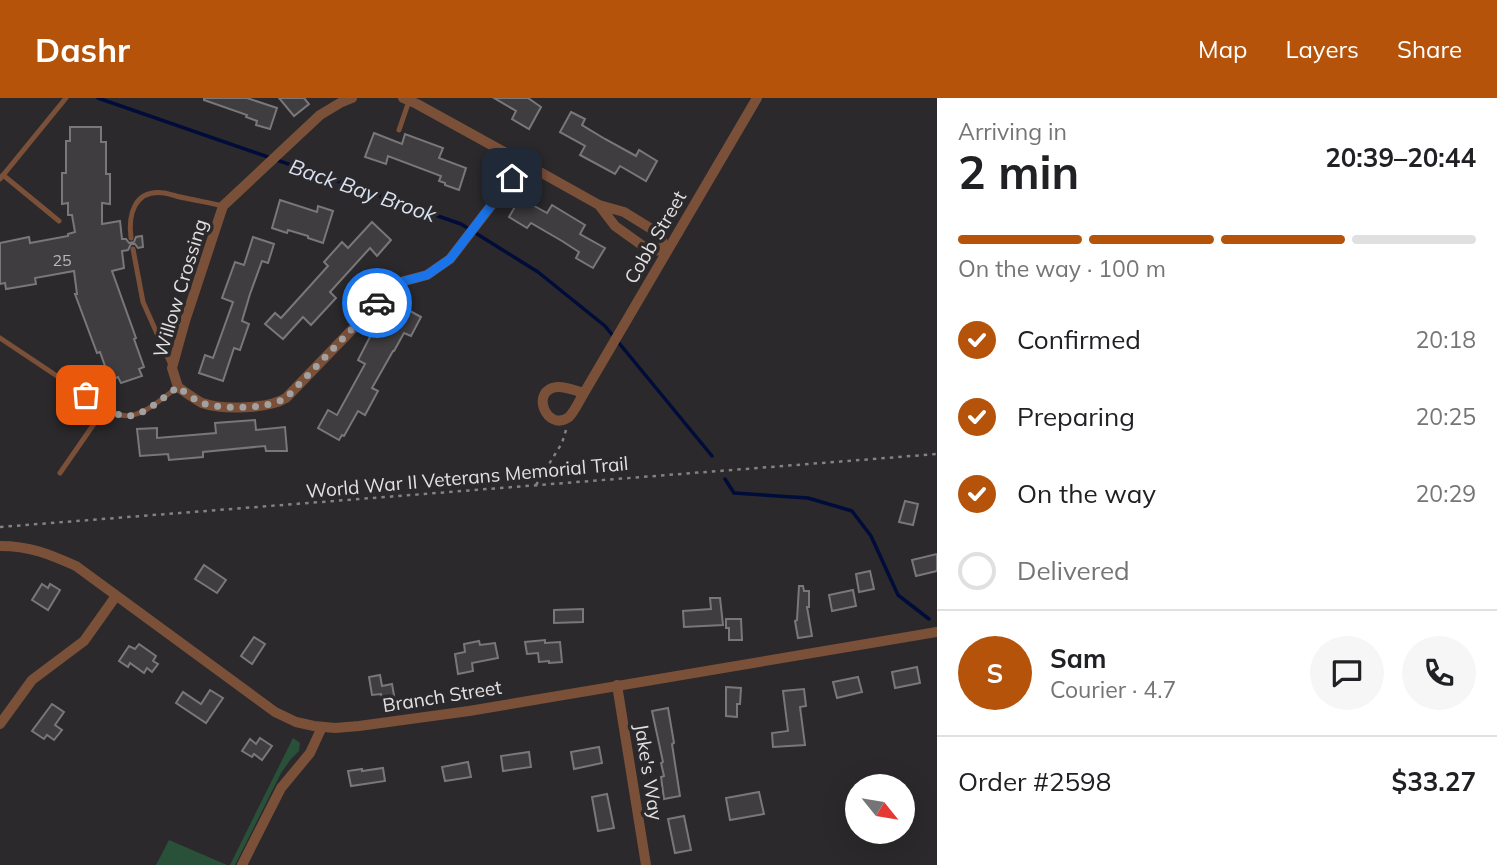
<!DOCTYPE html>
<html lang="en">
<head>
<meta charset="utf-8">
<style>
  :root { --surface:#fff; --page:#f6f6f6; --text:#202124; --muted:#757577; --line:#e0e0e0; --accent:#b45309 }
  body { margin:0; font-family:Mulish,sans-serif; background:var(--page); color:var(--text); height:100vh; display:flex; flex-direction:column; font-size:26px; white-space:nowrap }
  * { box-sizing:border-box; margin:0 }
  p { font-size:23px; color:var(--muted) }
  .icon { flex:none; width:38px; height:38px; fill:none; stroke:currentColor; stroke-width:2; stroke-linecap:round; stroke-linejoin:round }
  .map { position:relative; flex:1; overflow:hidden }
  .side { display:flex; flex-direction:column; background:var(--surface); width:560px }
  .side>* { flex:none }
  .needle { width:46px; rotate:120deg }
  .buttons { position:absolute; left:845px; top:676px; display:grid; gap:14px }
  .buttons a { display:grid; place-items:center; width:70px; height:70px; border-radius:50%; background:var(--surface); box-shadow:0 7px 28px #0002; font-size:35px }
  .pin { position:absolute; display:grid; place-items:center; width:60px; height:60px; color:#fff; margin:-30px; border-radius:14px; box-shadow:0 4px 10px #0006 }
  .courier { position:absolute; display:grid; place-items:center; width:70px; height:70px; margin:-35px; border:5px solid #1a73e8; border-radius:50%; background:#fff; color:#222; box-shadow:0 2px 9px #0007 }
  .headline em { font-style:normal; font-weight:700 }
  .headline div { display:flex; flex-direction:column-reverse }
  .headline { display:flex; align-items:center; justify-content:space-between; height:119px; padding:0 21px }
  h1 { font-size:46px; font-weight:700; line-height:52px }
  .bar { display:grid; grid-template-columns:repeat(4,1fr); gap:10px 7px; align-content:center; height:84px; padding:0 21px }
  .bar i { height:9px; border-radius:5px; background:var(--line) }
  .bar .active { background:var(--accent) }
  .bar p { grid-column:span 4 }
  .line { display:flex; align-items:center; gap:18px; padding:0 21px; border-top:2px solid var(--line) }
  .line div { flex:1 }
  .round { display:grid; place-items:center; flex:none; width:74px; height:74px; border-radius:37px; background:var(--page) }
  ol { padding:0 21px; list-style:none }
  li { display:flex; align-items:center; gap:21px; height:77px }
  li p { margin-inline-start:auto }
  li .icon { padding:7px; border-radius:50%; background:var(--accent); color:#fff; stroke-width:4 }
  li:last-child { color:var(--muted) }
  li i { width:38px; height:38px; border:4px solid var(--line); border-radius:50% }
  header { display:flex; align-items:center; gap:42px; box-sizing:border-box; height:98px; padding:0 35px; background:var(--accent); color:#fff }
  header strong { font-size:33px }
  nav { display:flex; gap:38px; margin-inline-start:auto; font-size:24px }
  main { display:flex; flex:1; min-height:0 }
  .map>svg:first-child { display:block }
  .green { fill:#29513a }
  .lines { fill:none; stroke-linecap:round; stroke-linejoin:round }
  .stream { stroke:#000c39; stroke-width:3.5 }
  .building { fill:#3f3d3f; stroke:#79777a; stroke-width:2 }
  .path { stroke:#838283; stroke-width:2.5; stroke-dasharray:3.5 5; stroke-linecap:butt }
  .lane { stroke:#7b5039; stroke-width:5 }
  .street { stroke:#7b5039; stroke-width:10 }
  .done { stroke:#a2a1a2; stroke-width:7; stroke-dasharray:0 12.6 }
  .route { stroke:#1a73e8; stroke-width:9 }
  .labels { text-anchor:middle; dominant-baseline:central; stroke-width:7; stroke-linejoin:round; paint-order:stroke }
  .number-label { font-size:16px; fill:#b9b8b9 }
  .street-label { font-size:19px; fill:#e2e1e2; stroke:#2b292b }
  .water-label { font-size:21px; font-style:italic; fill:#d8e1f1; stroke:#2b292b }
</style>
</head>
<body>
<header>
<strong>Dashr</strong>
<nav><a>Map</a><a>Layers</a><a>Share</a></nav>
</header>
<main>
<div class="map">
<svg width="937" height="767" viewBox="0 0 937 767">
  <rect width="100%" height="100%" fill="#2b292b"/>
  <!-- green -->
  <g class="green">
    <polygon points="293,640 300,645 299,653 291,661 281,675 235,767 230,767"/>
    <polygon points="169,742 227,767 156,767"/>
  </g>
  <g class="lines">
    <!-- stream -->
    <g class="stream">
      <polyline points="98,0 461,126 538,174 605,228 712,358"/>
      <polyline points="725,381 734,395 808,400 852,413 871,438 898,497 929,521"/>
    </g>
  </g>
  <!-- building -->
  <g class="building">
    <polygon points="204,0 247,0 277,10 270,31 256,27 257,23 246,19 247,17 204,2"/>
    <polygon points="279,0 304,0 309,6 294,18"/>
    <polygon points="494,0 528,0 541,9 529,31 512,21 516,13"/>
    <polygon points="571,14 585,21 582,27 605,41 636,58 639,52 657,63 646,83 620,68 615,76 580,57 585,48 560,34"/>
    <polygon points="70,29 101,29 101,44 106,44 106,76 110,76 110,106 102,105 102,126 120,123 122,141 126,141 129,145 134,144 136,139 142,138 143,149 138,150 135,146 131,146 128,152 122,153 124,170 112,173 136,240 134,241 144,269 139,271 142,278 121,285 118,279 110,282 100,254 97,255 75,196 77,196 74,173 35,180 36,186 6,191 5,185 0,186 0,145 29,139 30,145 68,138 68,136 75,134 72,117 68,117 68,105 62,106 62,75 66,75 66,43 70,43"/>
    <polygon points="374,35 402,46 405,36 443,50 439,60 466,70 459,92 445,87 445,85 439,83 441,78 388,58 386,66 365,59"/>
    <polygon points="520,100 547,115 552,107 585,127 580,136 605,150 593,170 576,160 579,154 562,143 531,125 527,130 509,119"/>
    <polygon points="280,102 317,114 318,108 333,113 323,145 308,140 308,138 288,132 287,135 272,130"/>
    <polygon points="372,124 391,142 377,158 370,150 330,194 336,200 311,227 303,219 283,241 265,226 275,215 281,220 328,168 324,164 342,144 348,150"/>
    <polygon points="253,139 274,146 268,165 262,163 250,196 242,223 249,226 240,252 234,250 223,283 199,275 205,257 213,260 233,204 222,200 235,164 244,167"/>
    <polygon points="401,208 421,219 411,238 404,235 394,253 393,253 372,290 378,293 365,317 358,313 344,338 342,337 339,342 318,330 328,312 337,317 365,266 358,262 376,227 387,233"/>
    <polygon points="255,322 256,332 285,329 287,353 266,353 265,348 203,354 203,359 169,362 168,356 140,358 137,331 157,330 157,340 216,335 215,325"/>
    <polygon points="905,403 918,406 913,427 899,424"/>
    <polygon points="937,456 937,473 916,478 912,462"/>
    <polygon points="204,467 226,482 217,495 195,481"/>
    <polygon points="870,473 874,491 859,494 856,476"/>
    <polygon points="42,486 48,490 50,486 60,492 48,512 32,502"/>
    <polygon points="799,488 803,488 804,493 809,493 809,509 807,509 812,538 798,540 795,523 797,522"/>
    <polygon points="853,492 856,508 832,513 829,497"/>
    <polygon points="710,500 720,500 723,527 684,529 683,513 711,511"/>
    <polygon points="583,511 583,524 554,525 554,512"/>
    <polygon points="726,521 741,521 742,542 729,542 729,530 726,530"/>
    <polygon points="254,539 265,546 252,566 241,558"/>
    <polygon points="545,542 545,545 560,544 562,564 549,565 549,563 539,564 538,555 527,556 525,544"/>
    <polygon points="479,543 480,547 495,545 498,560 472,565 473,573 458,576 455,556 465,554 464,546"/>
    <polygon points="139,546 156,558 153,563 158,566 152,574 147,570 144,575 130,565 128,569 119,563 129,548 135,551"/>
    <polygon points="917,569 920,585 895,590 892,574"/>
    <polygon points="380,577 382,588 392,586 395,603 383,605 381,596 372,597 369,579"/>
    <polygon points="858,579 862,594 837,600 833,584"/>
    <polygon points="726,589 741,590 740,606 737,606 737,619 726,618"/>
    <polygon points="804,591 806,608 800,609 805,647 773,649 772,635 788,633 783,593"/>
    <polygon points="210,592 223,600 206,625 176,605 183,594 201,606"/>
    <polygon points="52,606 64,614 55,627 62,632 54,642 47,637 44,641 32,633"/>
    <polygon points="668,610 674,645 672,646 680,698 664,701 661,679 664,678 661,665 663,664 652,613"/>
    <polygon points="260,640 272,648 262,662 254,656 252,659 242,653 250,641 256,646"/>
    <polygon points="599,649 602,665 574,671 571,654"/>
    <polygon points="529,654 531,669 503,673 501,658"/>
    <polygon points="468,664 471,679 445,683 442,669"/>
    <polygon points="383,670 385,683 351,688 348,673 362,671 362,673"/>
    <polygon points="759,694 764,716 730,722 726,700"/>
    <polygon points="607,696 614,730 598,733 592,699"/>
    <polygon points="684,718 691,752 675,755 668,721"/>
  </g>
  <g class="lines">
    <!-- path -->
    <g class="path">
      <polyline points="536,387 562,345 566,332"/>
      <polyline points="0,429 937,356"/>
    </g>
    <!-- lane -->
    <g class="lane">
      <polyline points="399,32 409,3"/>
      <polyline points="3,77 59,123"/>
      <polyline points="0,81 66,0"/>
      <path d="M131,140C128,117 134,91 164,95C171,96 178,99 185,100C198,103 211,105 223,108"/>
      <polyline points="133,151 143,204 171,267"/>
      <path d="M0,240L105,310C110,312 116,316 121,317C141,322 163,299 178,289"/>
      <polyline points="60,375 105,310"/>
    </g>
    <!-- street -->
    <g class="street">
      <path d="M352,0L340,5L320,17L223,108L185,223L172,270L178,289C185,294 194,301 202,305C222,312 268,311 286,300L397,185L427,177L450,161L524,65L599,107L624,114L658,135L667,152L650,153L615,128L599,107"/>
      <polyline points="403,0 417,6 524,65"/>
      <path d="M584,295C576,293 565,288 557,289C529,292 547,335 569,319C575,313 579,303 584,295L757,0"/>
      <path d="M0,448C30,448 49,456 76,468L275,614L296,624L314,628L335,630L359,628L469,613L937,534"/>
      <polyline points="617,587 646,767"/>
      <polyline points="0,626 32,582 84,543 116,498"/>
      <polyline points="242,767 281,690 310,655 322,629"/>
    </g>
  </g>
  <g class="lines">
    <!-- done -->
    <path class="done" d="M86,297C96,304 108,313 120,317C140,323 162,300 178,289C185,294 193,301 202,305C222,312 268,311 286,300L377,205"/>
    <!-- route -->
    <polyline class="route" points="377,205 397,185 427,177 450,161 512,80"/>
  </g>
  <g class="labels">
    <!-- number labels -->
    <g class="number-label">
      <text x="62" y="162">25</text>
    </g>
    <!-- street labels -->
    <g class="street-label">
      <text transform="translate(655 139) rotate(-60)">Cobb Street</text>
      <text transform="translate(180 190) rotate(-73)">Willow Crossing</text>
      <text transform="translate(467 379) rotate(-5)">World War II Veterans Memorial Trail</text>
      <text transform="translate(442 598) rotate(-9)">Branch Street</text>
      <text transform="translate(649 674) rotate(81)">Jake's Way</text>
    </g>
    <!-- water labels -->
    <g class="water-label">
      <text transform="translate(363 92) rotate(19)">Back Bay Brook</text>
    </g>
  </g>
</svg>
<div class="buttons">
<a><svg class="needle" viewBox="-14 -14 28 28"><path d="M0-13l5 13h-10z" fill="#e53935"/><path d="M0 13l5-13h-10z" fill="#757577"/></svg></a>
</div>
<div class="pin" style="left:86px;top:297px;background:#ea580c"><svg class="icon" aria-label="bag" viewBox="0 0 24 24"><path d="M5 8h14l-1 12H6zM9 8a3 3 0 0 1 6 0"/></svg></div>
<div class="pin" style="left:512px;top:80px;background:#1f2937"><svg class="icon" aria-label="home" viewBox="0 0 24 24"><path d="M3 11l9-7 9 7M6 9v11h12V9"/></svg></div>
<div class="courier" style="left:377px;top:205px"><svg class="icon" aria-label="car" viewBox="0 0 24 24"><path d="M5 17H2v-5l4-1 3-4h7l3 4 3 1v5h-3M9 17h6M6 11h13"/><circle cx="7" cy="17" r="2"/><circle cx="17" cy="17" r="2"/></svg></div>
</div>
<section class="side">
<div class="headline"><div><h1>2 min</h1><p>Arriving in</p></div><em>20:39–20:44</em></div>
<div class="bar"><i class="active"></i><i class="active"></i><i class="active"></i><i></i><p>On the way · 100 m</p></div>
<ol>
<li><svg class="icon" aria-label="check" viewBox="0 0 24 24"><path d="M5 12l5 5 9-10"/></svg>Confirmed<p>20:18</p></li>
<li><svg class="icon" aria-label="check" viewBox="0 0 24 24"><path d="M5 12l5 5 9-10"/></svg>Preparing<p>20:25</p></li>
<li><svg class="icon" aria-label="check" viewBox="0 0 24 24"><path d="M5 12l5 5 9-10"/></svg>On the way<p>20:29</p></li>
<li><i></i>Delivered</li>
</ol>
<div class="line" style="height:126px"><b class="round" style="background:var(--accent);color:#fff">S</b><div><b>Sam</b><p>Courier · 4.7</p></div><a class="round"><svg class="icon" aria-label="chat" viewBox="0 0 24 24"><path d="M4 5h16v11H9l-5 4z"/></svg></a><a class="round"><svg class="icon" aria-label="phone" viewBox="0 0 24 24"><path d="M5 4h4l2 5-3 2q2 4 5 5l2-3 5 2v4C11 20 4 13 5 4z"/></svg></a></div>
<div class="line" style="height:91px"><div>Order #2598</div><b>$33.27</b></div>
</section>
</main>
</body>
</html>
